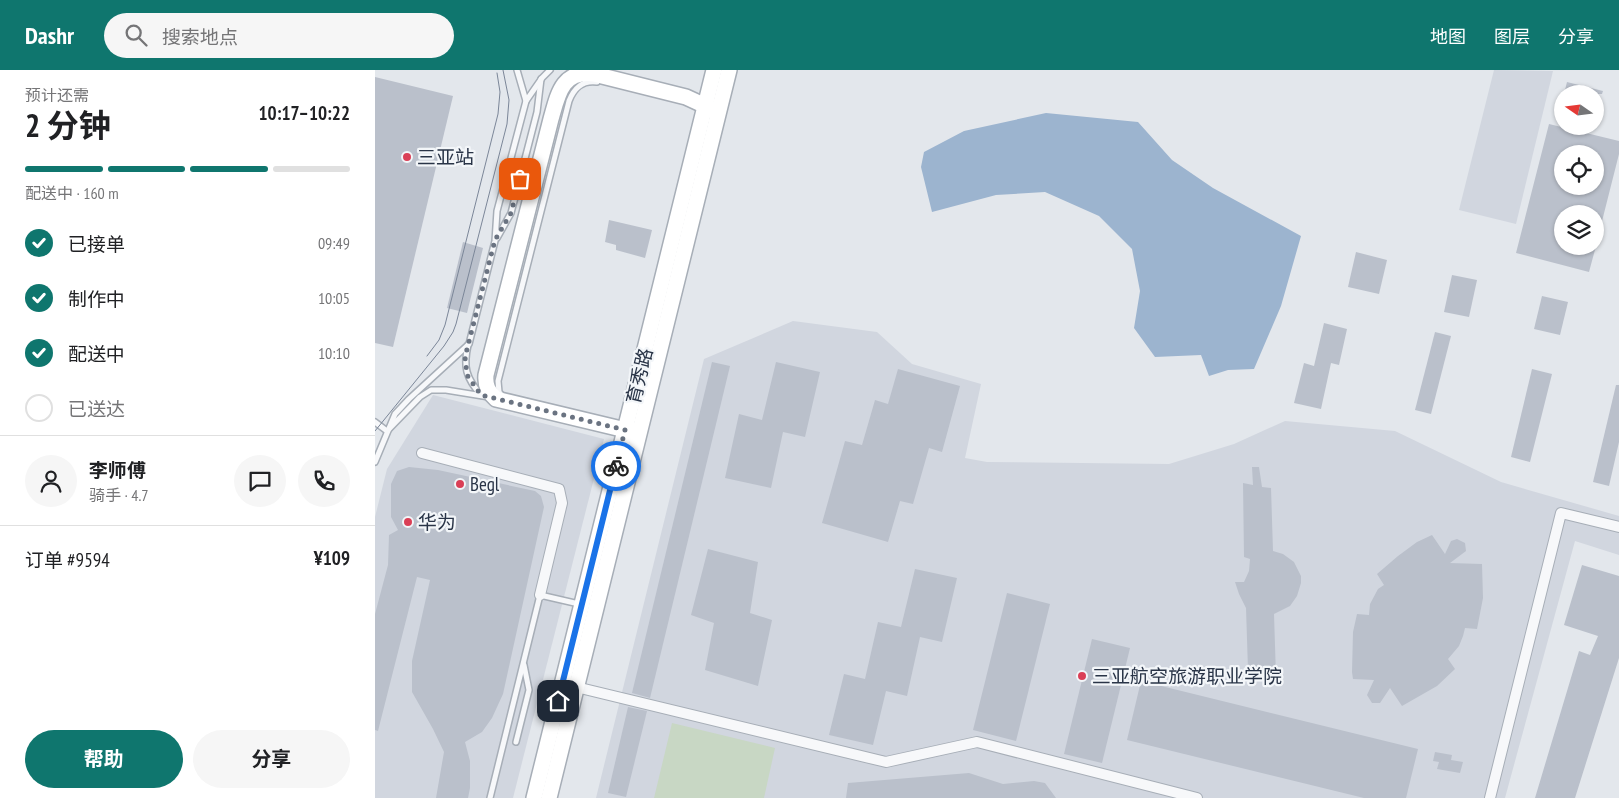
<!DOCTYPE html>
<html lang="zh">
<head>
<meta charset="utf-8">
<style>
  :root { --surface:#fff; --page:#f6f6f6; --text:#202124; --muted:#757577; --line:#e0e0e0; --accent:#0f766e }
  body { margin:0; font-family:"PT Sans Narrow","Noto Sans SC",sans-serif; background:var(--page); color:var(--text); height:100vh; display:flex; flex-direction:column; font-size:19px; white-space:nowrap }
  * { box-sizing:border-box; margin:0 }
  p { font-size:16px; color:var(--muted) }
  .icon { flex:none; width:28px; height:28px; fill:none; stroke:currentColor; stroke-width:2; stroke-linecap:round; stroke-linejoin:round }
  .map { position:relative; flex:1; overflow:hidden }
  .details { display:flex; flex-direction:column; background:var(--surface); width:375px }
  .details>* { flex:none }
  .needle { width:32px; rotate:284deg }
  .buttons { position:absolute; left:1179px; top:15px; display:grid; gap:10px }
  .buttons a { display:grid; place-items:center; width:50px; height:50px; border-radius:50%; background:var(--surface); box-shadow:0 1px 4px #0004; font-size:25px }
  .pin { position:absolute; display:grid; place-items:center; width:42px; height:42px; color:#fff; margin:-21px; border-radius:10px; box-shadow:0 2px 8px #0006 }
  .courier { position:absolute; display:grid; place-items:center; width:50px; height:50px; margin:-25px; border:4px solid #1a73e8; border-radius:50%; background:#fff; color:#222; box-shadow:0 1px 6px #0007 }
  .head em { font-style:normal; font-weight:700 }
  .head div { display:flex; flex-direction:column-reverse }
  .head { display:flex; align-items:center; justify-content:space-between; height:85px; padding:0 25px }
  h1 { font-size:32px; font-weight:700; line-height:38px }
  .bar { display:grid; grid-template-columns:repeat(4,1fr); gap:8px 5px; align-content:center; height:60px; padding:0 25px }
  .bar i { height:6px; border-radius:4px; background:var(--line) }
  .bar .selected { background:var(--accent) }
  .bar p { grid-column:span 4 }
  .line { display:flex; align-items:center; gap:12px; padding:0 25px; border-top:1px solid var(--line) }
  .line div { flex:1 }
  .round { display:grid; place-items:center; flex:none; width:52px; height:52px; border-radius:26px; background:var(--page) }
  ol { padding:0 25px; list-style:none }
  li { display:flex; align-items:center; gap:15px; height:55px }
  li p { margin-inline-start:auto }
  li .icon { padding:5px; border-radius:50%; background:var(--accent); color:#fff; stroke-width:4 }
  li:last-child { color:var(--muted) }
  li i { width:28px; height:28px; border:2px solid var(--line); border-radius:50% }
  .action { display:flex; gap:10px; margin-top:auto; padding:10px 25px }
  .action a { flex:1; height:58px; border-radius:30px; background:var(--accent); color:#fff; font-size:20px; font-weight:700; line-height:58px; text-align:center }
  .action a+a { background:var(--page); color:var(--text) }
  header { display:flex; align-items:center; gap:30px; box-sizing:border-box; height:70px; padding:0 25px; background:var(--accent); color:#fff }
  header strong { font-size:24px }
  nav { display:flex; gap:28px; margin-inline-start:auto; font-size:18px }
  .search { width:350px; height:45px; background:var(--page); display:flex; align-items:center; gap:12px; box-sizing:border-box; padding:0 18px; border-radius:28px; color:var(--muted); font-size:19px }
  main { display:flex; flex:1; min-height:0 }
  .map>svg:first-child { display:block }
  .built { fill:#d1d6df }
  .green { fill:#c8d7c4 }
  .water { fill:#9cb4cf }
  .building { fill:#bac0cb; fill-rule:evenodd }
  .lines { fill:none; stroke-linecap:round; stroke-linejoin:round }
  .lane-casing { stroke:#a7aeb7; stroke-width:8 }
  .street-casing { stroke:#a7aeb7; stroke-width:12 }
  .secondary-casing { stroke:#a7aeb7; stroke-width:18 }
  .lane { stroke:#f7f8fa; stroke-width:5 }
  .street { stroke:#f7f8fa; stroke-width:10 }
  .secondary { stroke:#fff; stroke-width:15 }
  .tram { stroke:#7b8698; stroke-width:1 }
  .done { stroke:#6a7381; stroke-width:5; stroke-dasharray:0 9 }
  .route { stroke:#1a73e8; stroke-width:6 }
  .poi-dot { fill:#da3f56; stroke:#f3f6f9; stroke-width:2 }
  .labels { text-anchor:middle; dominant-baseline:central; stroke-width:4.5; stroke-linejoin:round; paint-order:stroke }
  .poi-label { font-size:19px; fill:#293447; stroke:#f3f6f9; text-anchor:start }
  .street-label { font-size:19px; fill:#293447; stroke:#f3f6f9 }
</style>
</head>
<body>
<header>
<strong>Dashr</strong>
<div class="search"><svg class="icon" aria-label="search" viewBox="0 0 24 24"><circle cx="10" cy="10" r="6"/><path d="M15 15l6 6"/></svg>搜索地点</div>
<nav><a>地图</a><a>图层</a><a>分享</a></nav>
</header>
<main>
<section class="details">
<div class="head"><div><h1>2 分钟</h1><p>预计还需</p></div><em>10:17–10:22</em></div>
<div class="bar"><i class="selected"></i><i class="selected"></i><i class="selected"></i><i></i><p>配送中 · 160 m</p></div>
<ol>
<li><svg class="icon" aria-label="check" viewBox="0 0 24 24"><path d="M5 12l5 5 9-10"/></svg>已接单<p>09:49</p></li>
<li><svg class="icon" aria-label="check" viewBox="0 0 24 24"><path d="M5 12l5 5 9-10"/></svg>制作中<p>10:05</p></li>
<li><svg class="icon" aria-label="check" viewBox="0 0 24 24"><path d="M5 12l5 5 9-10"/></svg>配送中<p>10:10</p></li>
<li><i></i>已送达</li>
</ol>
<div class="line" style="height:90px"><a class="round"><svg class="icon" aria-label="person" viewBox="0 0 24 24"><circle cx="12" cy="8" r="4"/><path d="M4 21q1-7 8-7t8 7"/></svg></a><div><b>李师傅</b><p>骑手 · 4.7</p></div><a class="round"><svg class="icon" aria-label="chat" viewBox="0 0 24 24"><path d="M4 5h16v11H9l-5 4z"/></svg></a><a class="round"><svg class="icon" aria-label="phone" viewBox="0 0 24 24"><path d="M5 4h4l2 5-3 2q2 4 5 5l2-3 5 2v4C11 20 4 13 5 4z"/></svg></a></div>
<div class="line" style="height:65px"><div>订单 #9594</div><b>¥109</b></div>
<div class="action"><a>帮助</a><a>分享</a></div>
</section>
<div class="map">
<svg width="1244" height="728" viewBox="0 0 1244 728">
  <rect width="100%" height="100%" fill="#e3e7ec"/>
  <!-- built -->
  <g class="built">
    <polygon points="1119,0 1178,1 1141,154 1084,140"/>
    <polygon points="418,251 502,262 537,294 606,314 590,388 612,392 794,394 859,374 910,351 1020,361 1126,412 1244,446 1244,485 1200,471 1130,728 221,728 329,289"/>
    <polygon points="58,325 229,369 138,728 0,728 0,447 12,399"/>
  </g>
  <!-- green -->
  <polygon class="green" points="297,653 400,678 389,728 279,728"/>
  <!-- water -->
  <polygon class="water" points="671,43 763,52 797,90 838,118 926,166 906,236 879,299 853,300 834,306 826,285 780,287 759,258 765,221 757,179 724,146 670,122 621,125 557,142 546,97 549,82 589,61"/>
  <!-- building -->
  <g class="building">
    <polygon points="0,7 78,26 18,277 0,273"/>
    <polygon points="1192,12 1228,21 1227,24 1189,24"/>
    <path d="M1174,54L1244,71V84L1223,167H1220V144H1188V176H1221L1214,202L1141,183ZM1188,84H1220V116H1188Z"/>
    <polygon points="234,150 277,160 270,188 241,180 241,175 230,172"/>
    <polygon points="88,172 108,178 92,243 72,238"/>
    <polygon points="981,182 1012,190 1004,224 973,217"/>
    <polygon points="1077,205 1102,210 1094,247 1069,242"/>
    <polygon points="1167,226 1193,232 1185,265 1159,259"/>
    <polygon points="949,253 972,259 964,295 956,293 946,339 919,333 929,293 939,296"/>
    <polygon points="1060,262 1076,266 1056,344 1040,340"/>
    <polygon points="337,292 355,296 275,628 257,623"/>
    <polygon points="401,292 445,302 430,367 408,362 396,418 350,408 364,344 387,350"/>
    <polygon points="523,299 585,316 567,382 554,378 538,434 525,431 513,472 447,453 470,371 487,375 500,330 513,334"/>
    <polygon points="1157,299 1177,304 1155,392 1136,387"/>
    <polygon points="1241,315 1244,315 1244,372 1234,416 1218,412"/>
    <polygon points="34,397 63,400 160,421 166,426 169,437 128,624 117,648 107,662 90,672 95,691 95,718 93,728 61,728 69,682 58,659 37,622 37,591 55,510 42,507 3,661 0,660 0,544 13,495 14,465 23,460 16,447 16,414 22,401"/>
    <polygon points="877,397 884,397 887,417 896,418 898,481 908,484 919,492 926,506 926,513 922,526 915,536 899,544 901,607 873,600 871,538 864,524 860,512 869,512 874,501 875,489 869,487 868,413 878,415"/>
    <polygon points="1057,465 1070,484 1076,471 1082,469 1090,473 1091,481 1075,493 1107,494 1108,528 1102,559 1090,558 1088,566 1084,576 1073,589 1080,599 1062,616 1027,636 1015,618 1005,633 997,633 992,625 999,610 978,609 977,602 978,562 982,544 994,545 995,534 1003,519 1009,515 1002,504 1023,486 1042,472"/>
    <polygon points="333,479 383,492 375,543 397,550 383,616 330,600 339,553 316,545"/>
    <polygon points="1207,495 1244,506 1244,588 1200,728 1160,728 1204,581 1215,585 1223,566 1189,555"/>
    <polygon points="540,499 582,508 567,572 545,567 532,626 511,621 498,675 454,665 469,604 490,609 503,552 526,557"/>
    <polygon points="632,523 675,534 641,671 598,660"/>
    <polygon points="717,569 755,578 727,693 689,684"/>
    <polygon points="766,611 1043,679 1031,728 989,728 752,670"/>
    <polygon points="253,637 272,641 251,727 233,723"/>
    <polygon points="1060,682 1077,685 1076,690 1088,692 1085,703 1062,699 1064,692 1058,691"/>
    <polygon points="594,703 628,714 659,711 670,713 681,728 471,728 473,713"/>
  </g>
  <g class="lines">
    <defs>
      <g id="lane">
        <polyline points="142,0 151,31"/>
        <polyline points="122,168 136,143 162,42 166,9"/>
        <path d="M93,275C88,297 91,308 106,325"/>
        <path d="M128,327L124,322L123,311L194,31C199,18 207,10 222,12"/>
        <polyline points="0,352 12,361"/>
        <polyline points="14,359 45,327 56,320 71,320 114,327"/>
        <polyline points="0,392 20,344 34,329 94,274 120,171 122,141 151,31 167,8 175,0"/>
        <polyline points="141,672 154,620 149,595"/>
        <polyline points="115,728 165,525 204,534"/>
      </g>
      <g id="street">
        <polyline points="47,383 184,419 187,433 165,525"/>
        <polyline points="201,617 511,692 602,672 822,728"/>
        <polyline points="1115,728 1186,443 1244,457"/>
      </g>
      <g id="secondary">
        <path d="M259,362L121,329C113,322 110,315 111,305L176,49C183,24 187,0 219,4L311,27L337,39"/>
        <polyline points="159,728 339,0"/>
        <polyline points="174,728 354,0"/>
      </g>
    </defs>
    <!-- lane casing -->
    <use href="#lane" class="lane-casing"/>
    <!-- street casing -->
    <use href="#street" class="street-casing"/>
    <!-- secondary casing -->
    <use href="#secondary" class="secondary-casing"/>
    <!-- lane -->
    <use href="#lane" class="lane"/>
    <!-- street -->
    <use href="#street" class="street"/>
    <!-- secondary -->
    <use href="#secondary" class="secondary"/>
    <!-- tram -->
    <g class="tram">
      <polyline points="52,286 64,270 70,255 123,44 125,22 122,3"/>
      <polyline points="0,361 69,276 78,262 81,254 132,54 134,30 128,0"/>
    </g>
  </g>
  <g class="lines">
    <!-- done -->
    <polyline class="done" points="145,109 136,143 120,170 90,287 92,305 106,325 250,360 241,396"/>
    <!-- route -->
    <polyline class="route" points="183,631 241,396"/>
  </g>
  <!-- markers -->
  <g class="poi-dot">
    <circle cx="32" cy="87" r="5"/>
    <circle cx="85" cy="414" r="5"/>
    <circle cx="33" cy="452" r="5"/>
    <circle cx="707" cy="606" r="5"/>
  </g>
  <g class="labels">
    <!-- poi labels -->
    <g class="poi-label">
      <text x="42" y="87">三亚站</text>
      <text x="95" y="414">Begl</text>
      <text x="43" y="452">华为</text>
      <text x="717" y="606">三亚航空旅游职业学院</text>
    </g>
    <!-- street labels -->
    <g class="street-label">
      <text transform="translate(264 306) rotate(-76)">育秀路</text>
    </g>
  </g>
</svg>
<div class="buttons">
<a><svg class="needle" viewBox="-14 -14 28 28"><path d="M0-13l5 13h-10z" fill="#e53935"/><path d="M0 13l5-13h-10z" fill="#757577"/></svg></a>
<a><svg class="icon" aria-label="locate" viewBox="0 0 24 24"><circle cx="12" cy="12" r="6"/><path d="M12 2v4M12 18v4M2 12h4M18 12h4"/></svg></a>
<a><svg class="icon" aria-label="layers" viewBox="0 0 24 24"><path d="M12 4l9 5-9 5-9-5zM3 14l9 5 9-5"/></svg></a>
</div>
<div class="pin" style="left:145px;top:109px;background:#ea580c"><svg class="icon" aria-label="bag" viewBox="0 0 24 24"><path d="M5 8h14l-1 12H6zM9 8a3 3 0 0 1 6 0"/></svg></div>
<div class="pin" style="left:183px;top:631px;background:#1f2937"><svg class="icon" aria-label="home" viewBox="0 0 24 24"><path d="M3 11l9-7 9 7M6 9v11h12V9"/></svg></div>
<div class="courier" style="left:241px;top:396px"><svg class="icon" aria-label="bike" viewBox="0 0 24 24"><circle cx="6" cy="16" r="4"/><circle cx="18" cy="16" r="4"/><path d="M6 16l4-8h5l3 8M10 8l3 8H6M13 5h3"/></svg></div>
</div>
</main>
</body>
</html>
